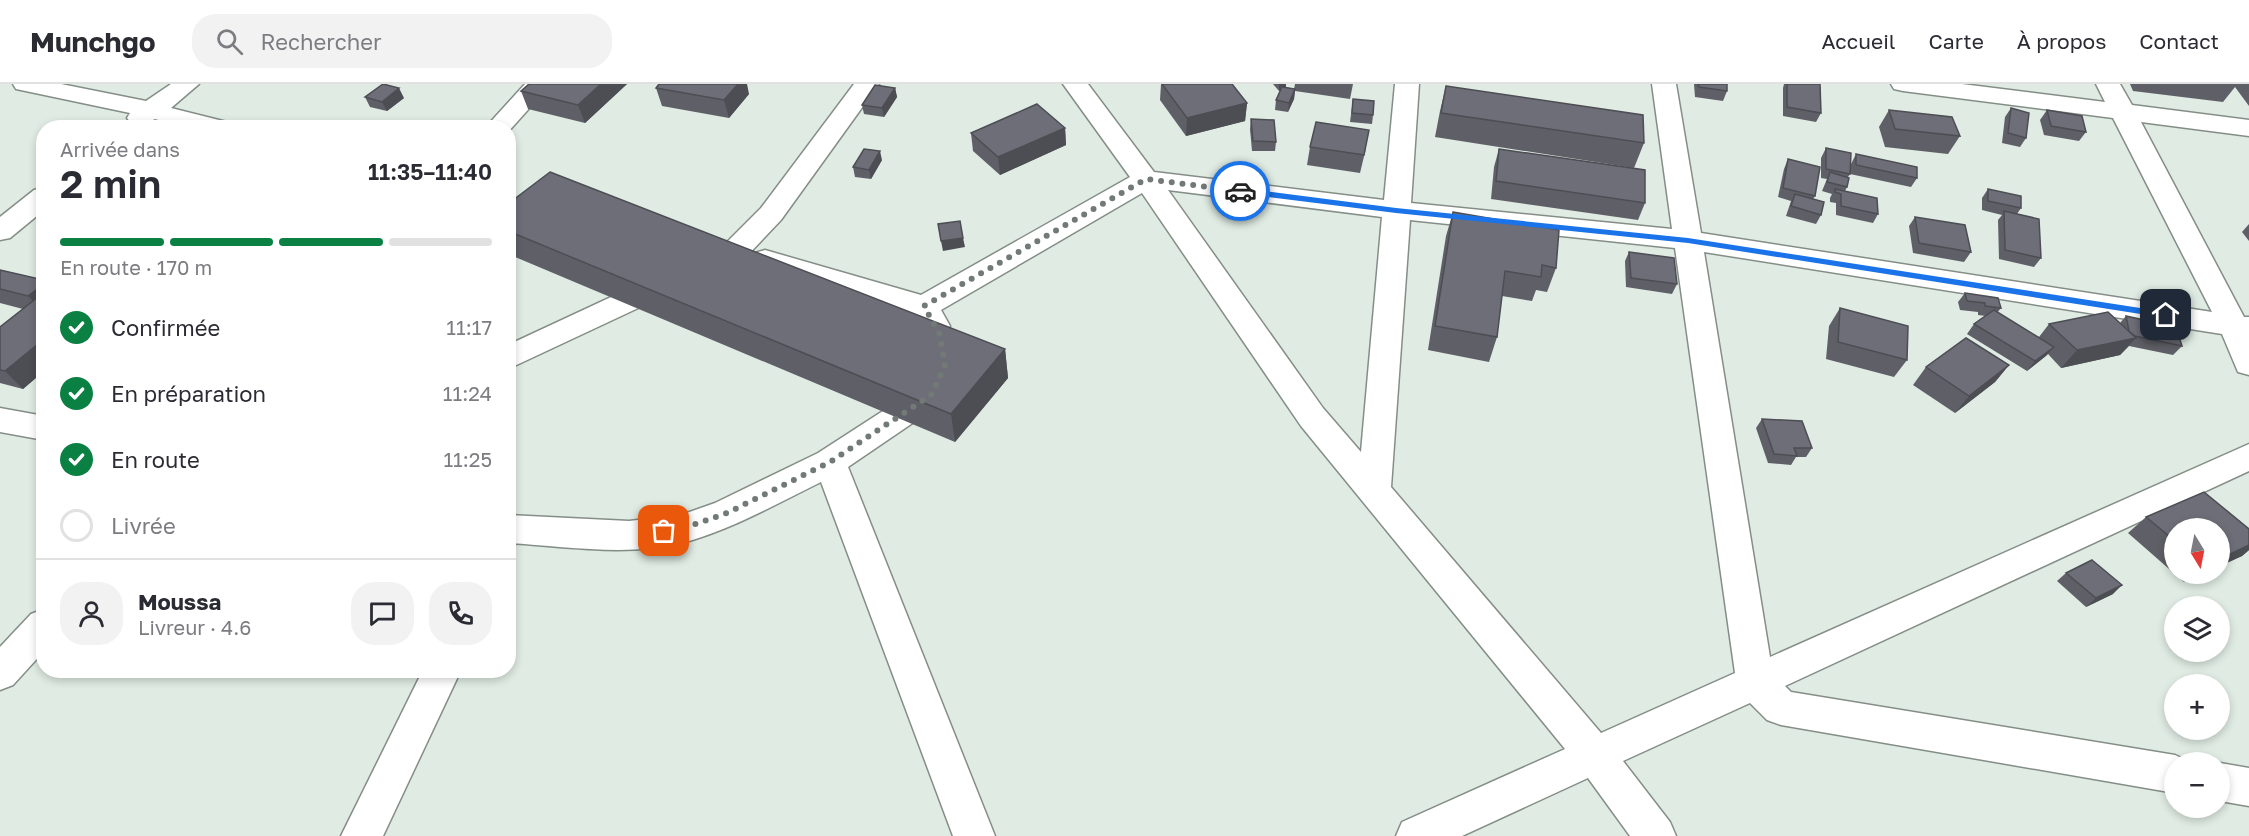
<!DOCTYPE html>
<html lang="fr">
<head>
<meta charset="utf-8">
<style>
  :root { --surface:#fff; --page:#f2f2f3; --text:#2b2b33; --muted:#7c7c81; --line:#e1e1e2; --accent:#0b8043 }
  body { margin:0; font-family:"Golos Text",sans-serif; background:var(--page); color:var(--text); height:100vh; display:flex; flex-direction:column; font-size:22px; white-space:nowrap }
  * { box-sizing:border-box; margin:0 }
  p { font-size:20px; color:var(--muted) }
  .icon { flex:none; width:33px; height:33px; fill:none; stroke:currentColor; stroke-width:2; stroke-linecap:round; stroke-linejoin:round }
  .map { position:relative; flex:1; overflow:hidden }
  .drawer { position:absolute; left:36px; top:36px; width:480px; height:558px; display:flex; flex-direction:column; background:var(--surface); border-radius:24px; box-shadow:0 3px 9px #0003 }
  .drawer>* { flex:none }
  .needle { width:39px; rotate:170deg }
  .fabs { position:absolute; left:2164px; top:434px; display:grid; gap:12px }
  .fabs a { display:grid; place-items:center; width:66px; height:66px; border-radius:50%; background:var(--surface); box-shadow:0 3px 9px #0003; font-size:30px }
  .pin { position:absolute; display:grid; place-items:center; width:51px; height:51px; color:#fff; margin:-26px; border-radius:12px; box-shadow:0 3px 9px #0006 }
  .courier { position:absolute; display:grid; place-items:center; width:60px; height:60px; margin:-30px; border:4px solid #1a73e8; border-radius:50%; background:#fff; color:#222; box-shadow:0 2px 8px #0007 }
  .summary em { font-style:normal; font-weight:600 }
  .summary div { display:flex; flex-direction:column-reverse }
  .summary { display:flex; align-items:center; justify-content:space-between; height:102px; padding:0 24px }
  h1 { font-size:39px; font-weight:600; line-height:45px }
  .bar { display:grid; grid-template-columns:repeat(4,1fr); gap:9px 6px; align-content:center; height:72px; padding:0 24px }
  .bar i { height:8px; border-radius:4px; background:var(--line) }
  .bar .on { background:var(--accent) }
  .bar p { grid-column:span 4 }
  .line { display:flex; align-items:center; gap:15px; padding:0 24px; border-top:2px solid var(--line) }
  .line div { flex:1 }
  .round { display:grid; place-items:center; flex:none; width:63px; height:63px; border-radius:24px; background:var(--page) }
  ol { padding:0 24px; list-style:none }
  li { display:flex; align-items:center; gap:18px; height:66px }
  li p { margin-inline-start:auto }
  li .icon { padding:6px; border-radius:50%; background:var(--accent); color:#fff; stroke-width:4 }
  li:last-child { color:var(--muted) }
  li i { width:33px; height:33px; border:3px solid var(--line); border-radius:50% }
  header { display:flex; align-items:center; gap:36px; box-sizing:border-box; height:84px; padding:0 30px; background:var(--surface); border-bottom:2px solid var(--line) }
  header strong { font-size:28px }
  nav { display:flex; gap:33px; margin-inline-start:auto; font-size:21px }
  .search { width:420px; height:54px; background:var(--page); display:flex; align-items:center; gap:15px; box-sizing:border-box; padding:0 21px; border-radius:24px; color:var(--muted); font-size:22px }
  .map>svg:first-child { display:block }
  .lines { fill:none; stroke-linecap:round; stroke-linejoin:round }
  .minor-casing { stroke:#848e87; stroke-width:3 }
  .minor { fill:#fff; fill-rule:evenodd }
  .wall { fill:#5f5f67 }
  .shaded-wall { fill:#4d4d54 }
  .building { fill:#6e6e78; stroke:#4d4d54; stroke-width:1.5 }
  .route { fill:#1a73e8 }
  .done { stroke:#727a75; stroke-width:6; stroke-dasharray:0 10.8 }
</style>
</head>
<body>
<header>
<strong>Munchgo</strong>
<div class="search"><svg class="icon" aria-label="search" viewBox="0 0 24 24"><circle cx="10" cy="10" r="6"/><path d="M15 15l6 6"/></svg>Rechercher</div>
<nav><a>Accueil</a><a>Carte</a><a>À propos</a><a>Contact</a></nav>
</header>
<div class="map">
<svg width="2249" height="752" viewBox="0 0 2249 752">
  <rect width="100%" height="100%" fill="#dfebe3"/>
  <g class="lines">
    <defs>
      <g id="minor">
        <polygon points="13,0 61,0 146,17 171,0 199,0 171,24 227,38 231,44 187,44 155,35 140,42 131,39 127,34 130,29 16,5"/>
        <polygon points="525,0 551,0 508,48 508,44 485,44"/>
        <polygon points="854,0 879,0 781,136 745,174 508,285 508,261 725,160 761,124"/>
        <path d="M1063,0H1088L1154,88L1384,116L1395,0H1419L1411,119L1672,145L1652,0H1676L1701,149L2212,228L2113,34L1903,7L1894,5L1891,0H1962L2105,18L2096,0H2120L2132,21L2249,36V52L2141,38L2244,233H2249V291L2238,288L2222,250L1704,168L1770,573L2249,360V387L1785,602L1791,608L2175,671L2190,678H2175V709L1781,641L1767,636L1750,619L1623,677L1670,738L1676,752H1630L1588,694L1462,752H1396L1402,738L1565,665L1301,342L1142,109L941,226L950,242L946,250L935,253L924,250L913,229L755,183L751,176L755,169L765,166L921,211L1130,93ZM1168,106L1382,133L1361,368L1323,324ZM1410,136L1675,164L1735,589L1601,649L1391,403Z"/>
        <polygon points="44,103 44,126 10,154 0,156 0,133 34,106"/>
        <path d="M933,295L944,299L949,307L942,319L848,383L995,752H953L821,398C776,420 731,446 682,459C627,473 564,462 508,459V431L629,437L681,431L715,419L818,369L920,303L922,299Z"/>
        <polygon points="0,324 44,332 44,356 0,348"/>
        <polygon points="44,525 44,567 13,601 0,606 0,563 31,530"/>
        <polygon points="423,586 461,586 383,752 341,752"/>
        <polygon points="2220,679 2249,684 2249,722 2220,717"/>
      </g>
    </defs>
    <!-- minor casing -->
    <use href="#minor" class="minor-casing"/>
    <!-- minor -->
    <use href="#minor" class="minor"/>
  </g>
  <!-- wall -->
  <g class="wall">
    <polygon points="529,0 627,0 585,39 528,25 521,7"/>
    <polygon points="1161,0 1232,0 1247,19 1245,37 1186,52 1160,16"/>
    <polygon points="1273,0 1286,0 1286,3 1294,5 1295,0 1353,0 1350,15 1295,7 1294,15 1288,28 1275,26 1276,16 1280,7 1279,7"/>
    <polygon points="1694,0 1727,0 1727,7 1723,17 1695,13"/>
    <polygon points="1784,0 1820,0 1821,29 1816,38 1783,32 1783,4"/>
    <polygon points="2130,0 2249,0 2249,22 2235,3 2223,18 2133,7"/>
    <polygon points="1446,2 1644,59 1634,84 1435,53 1440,27"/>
    <polygon points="656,4 749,10 729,34 662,22"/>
    <polygon points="895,4 897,13 884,33 864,30 862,21"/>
    <polygon points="365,13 404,14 387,27 370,23"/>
    <polygon points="1353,15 1373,31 1372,40 1350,38"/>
    <polygon points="2011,24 2026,54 2020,63 2002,59 2005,33"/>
    <polygon points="1889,26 1960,52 1948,70 1885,63 1879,43"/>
    <polygon points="2047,26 2086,48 2079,57 2044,51 2040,36"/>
    <polygon points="1251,35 1276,58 1275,67 1252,67 1250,45"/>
    <polygon points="1065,44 1066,61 1000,91 973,67 971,49"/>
    <polygon points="1310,63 1366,64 1360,89 1307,81"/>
    <polygon points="1826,64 1851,80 1856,70 1917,94 1911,103 1850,90 1848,93 1847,103 1845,107 1878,130 1873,139 1836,131 1836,119 1830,118 1830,114 1832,110 1822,107 1827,95 1821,94 1821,74"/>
    <polygon points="1499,65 1645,119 1638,136 1491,115 1494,83"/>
    <polygon points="1788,75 1815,112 1813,115 1821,131 1816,140 1786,132 1791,117 1778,113 1784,85"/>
    <polygon points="882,76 871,95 855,93 853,83"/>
    <polygon points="1988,105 2021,124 2017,130 2041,174 2034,183 1999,175 1998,136 2002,131 1982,126 1982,114"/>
    <polygon points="508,120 1005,265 1008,294 955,358 508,170"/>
    <polygon points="1453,128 1556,184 1547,208 1536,206 1532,217 1502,212 1497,253 1489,278 1428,266 1446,152"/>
    <polygon points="1915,133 1971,168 1964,178 1913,169 1909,142"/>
    <polygon points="2249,140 2249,157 2242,148"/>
    <polygon points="1629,168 1677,200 1672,210 1626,203 1625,177"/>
    <polygon points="0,186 44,196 44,287 23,305 0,299 0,243 23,225 0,219"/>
    <polygon points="1965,209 2001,224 1997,229 2039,253 2049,240 2120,239 2126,232 2182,262 2173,271 2129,262 2120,271 2061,284 2048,270 2027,287 1967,250 1974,240 1986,232 1978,231 1978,228 1960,226 1958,218"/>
    <polygon points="1840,224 1907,276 1894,293 1826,275 1829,242"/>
    <polygon points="2009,281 1995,298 1955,329 1913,301 1926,283"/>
    <polygon points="1762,335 1812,364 1806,373 1796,373 1791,381 1768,379 1756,344"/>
    <polygon points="2204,408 2249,445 2249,466 2242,472 2220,482 2220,444 2175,444 2175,489 2204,489 2184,498 2128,449 2146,433"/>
    <polygon points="2066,489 2113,510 2086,523 2057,497"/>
  </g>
  <!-- shaded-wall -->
  <g class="shaded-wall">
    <polygon points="601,0 627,0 585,39 578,21"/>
    <polygon points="738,0 747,0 749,10 729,34 724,16"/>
    <polygon points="1279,0 1286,0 1286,6 1279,7"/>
    <polygon points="399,4 404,14 387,27 382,18"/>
    <polygon points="895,4 897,13 884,33 882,24"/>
    <polygon points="1295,5 1294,15 1288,28 1289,19"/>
    <polygon points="1247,19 1245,37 1186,52 1187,34"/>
    <polygon points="1065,44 1066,61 1000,91 998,73"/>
    <polygon points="880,67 882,76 871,95 869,86"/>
    <polygon points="963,154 965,163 943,167 941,157"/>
    <polygon points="44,200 44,228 28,212"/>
    <polygon points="2136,254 2120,271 2061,284 2077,266"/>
    <polygon points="44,255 44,287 23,305 5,287"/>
    <polygon points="2054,263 2046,272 2027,287 2035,277"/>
    <polygon points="1005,265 1008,294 955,358 951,330"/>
    <polygon points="2009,281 1995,298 1955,329 1969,312"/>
    <polygon points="2249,461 2249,466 2242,472 2220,482 2220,475"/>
    <polygon points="2195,489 2204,489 2184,498"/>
    <polygon points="2122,501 2113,510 2086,523 2096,514"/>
  </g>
  <!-- building -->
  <g class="building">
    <polygon points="383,0 399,4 382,18 365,13"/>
    <polygon points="529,0 601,0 578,21 521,7"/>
    <polygon points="659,0 738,0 724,16 656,4"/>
    <polygon points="1162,0 1232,0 1247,19 1187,34"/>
    <polygon points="1698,0 1727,0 1727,7 1699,3"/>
    <polygon points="1787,0 1820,0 1821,29 1787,23"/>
    <polygon points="875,1 895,4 882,24 862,21"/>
    <polygon points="1446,2 1643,31 1644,59 1441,29"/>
    <polygon points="1282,3 1295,5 1289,19 1276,16"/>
    <polygon points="1353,15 1374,17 1373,31 1352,29"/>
    <polygon points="1037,20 1065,44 998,73 971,49"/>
    <polygon points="2011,24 2029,29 2026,54 2008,49"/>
    <polygon points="1889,26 1952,33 1960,52 1895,45"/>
    <polygon points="2047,26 2082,32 2086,48 2051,42"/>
    <polygon points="1251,35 1274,36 1276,58 1253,57"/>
    <polygon points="1316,38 1369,46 1364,71 1310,63"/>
    <polygon points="1826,64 1851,69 1850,90 1826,85"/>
    <polygon points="864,65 880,67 869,86 853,83"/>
    <polygon points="1499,65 1645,86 1645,119 1496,97"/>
    <polygon points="1856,70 1917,83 1917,94 1856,81"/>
    <polygon points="1788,75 1820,83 1815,112 1783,104"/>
    <polygon points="550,88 1005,265 951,330 508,147 508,120"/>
    <polygon points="1830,88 1849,94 1847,103 1827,98"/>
    <polygon points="1835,105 1877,114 1878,130 1841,122 1841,110 1835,108"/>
    <polygon points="1988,105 2021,112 2021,124 1988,117"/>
    <polygon points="1795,110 1824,118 1821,131 1791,122"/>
    <polygon points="2004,127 2039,135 2041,174 2005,166"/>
    <polygon points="1453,128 1559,146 1556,184 1542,181 1541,193 1505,187 1497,253 1435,242"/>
    <polygon points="1915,133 1965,141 1971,168 1919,159"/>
    <polygon points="960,137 963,154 941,157 938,140"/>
    <polygon points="1629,168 1674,174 1677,200 1631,194"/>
    <polygon points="0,186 44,196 44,200 28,212 0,205"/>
    <polygon points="1965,209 1998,214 2001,224 1985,222 1985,219 1967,217"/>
    <polygon points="38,213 44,214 44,255 5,287 0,286 0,243"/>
    <polygon points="1840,224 1908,242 1907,276 1838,258"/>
    <polygon points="1994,226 2054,263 2035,277 1974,240"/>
    <polygon points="2108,228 2136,254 2077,266 2049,240"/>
    <polygon points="2126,232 2176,243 2182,262 2135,252 2129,247"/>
    <polygon points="1966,254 2009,281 1969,312 1926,283"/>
    <polygon points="1762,335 1802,337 1812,364 1794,364 1797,372 1774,370"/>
    <polygon points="2204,408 2249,445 2249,461 2220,475 2220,444 2175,444 2175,457 2146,433"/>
    <polygon points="2092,476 2122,501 2096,514 2066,489"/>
  </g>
  <!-- route -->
  <polygon class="route" points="1240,104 1396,124 1688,154 2166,228 2170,231 2166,234 1688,159 1396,129 1237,109 1237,105"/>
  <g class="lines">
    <!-- done -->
    <polyline class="done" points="664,447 681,445 727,429 830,378 931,311 945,282 940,251 924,222 1146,95 1240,107"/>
  </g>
</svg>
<div class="fabs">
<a><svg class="needle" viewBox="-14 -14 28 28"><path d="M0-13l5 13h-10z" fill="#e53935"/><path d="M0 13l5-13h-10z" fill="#7c7c81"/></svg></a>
<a><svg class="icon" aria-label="layers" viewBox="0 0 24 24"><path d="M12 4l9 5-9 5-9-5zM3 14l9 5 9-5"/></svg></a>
<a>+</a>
<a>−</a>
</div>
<div class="pin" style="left:664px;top:447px;background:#ea580c"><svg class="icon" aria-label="bag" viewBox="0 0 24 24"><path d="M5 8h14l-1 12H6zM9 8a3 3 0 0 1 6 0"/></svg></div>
<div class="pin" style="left:2166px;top:231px;background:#1f2937"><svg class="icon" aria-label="home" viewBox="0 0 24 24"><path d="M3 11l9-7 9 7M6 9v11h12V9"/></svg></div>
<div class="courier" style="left:1240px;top:107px"><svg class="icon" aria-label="car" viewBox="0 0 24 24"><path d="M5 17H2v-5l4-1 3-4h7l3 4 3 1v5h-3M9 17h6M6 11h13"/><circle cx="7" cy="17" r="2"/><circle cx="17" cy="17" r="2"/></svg></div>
<section class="drawer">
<div class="summary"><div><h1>2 min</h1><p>Arrivée dans</p></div><em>11:35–11:40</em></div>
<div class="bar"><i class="on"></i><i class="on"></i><i class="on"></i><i></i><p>En route · 170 m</p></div>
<ol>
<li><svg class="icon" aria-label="check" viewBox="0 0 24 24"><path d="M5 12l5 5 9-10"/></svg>Confirmée<p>11:17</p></li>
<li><svg class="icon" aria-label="check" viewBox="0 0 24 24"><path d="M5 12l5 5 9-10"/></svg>En préparation<p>11:24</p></li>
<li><svg class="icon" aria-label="check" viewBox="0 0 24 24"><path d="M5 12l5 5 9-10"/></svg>En route<p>11:25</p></li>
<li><i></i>Livrée</li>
</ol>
<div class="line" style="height:108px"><a class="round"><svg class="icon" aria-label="person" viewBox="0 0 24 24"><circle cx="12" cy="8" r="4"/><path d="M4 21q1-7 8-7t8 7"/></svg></a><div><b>Moussa</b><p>Livreur · 4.6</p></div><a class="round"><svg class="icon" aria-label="chat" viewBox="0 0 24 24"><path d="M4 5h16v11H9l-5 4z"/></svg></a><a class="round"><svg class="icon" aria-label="phone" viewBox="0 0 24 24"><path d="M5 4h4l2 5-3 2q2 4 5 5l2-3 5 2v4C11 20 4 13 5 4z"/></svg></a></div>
</section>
</div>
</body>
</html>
